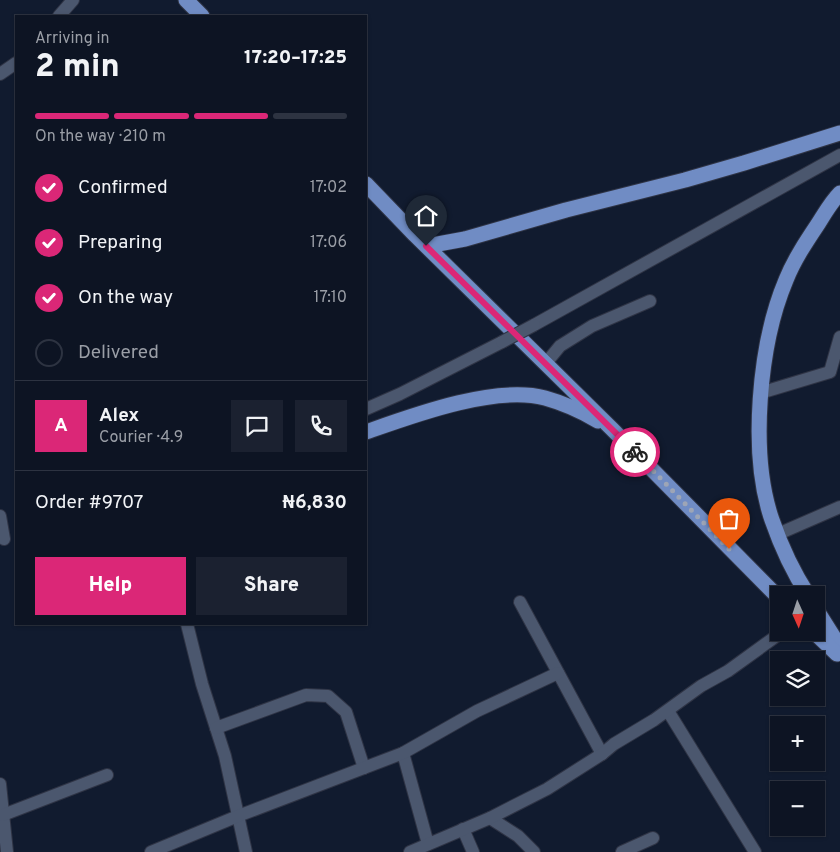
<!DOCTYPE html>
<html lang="en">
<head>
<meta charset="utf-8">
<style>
  :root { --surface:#0d1423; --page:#1b2130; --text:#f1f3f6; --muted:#9a9ea6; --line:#2d3341; --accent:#db2777 }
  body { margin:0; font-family:Overpass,sans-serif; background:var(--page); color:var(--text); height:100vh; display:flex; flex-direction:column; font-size:19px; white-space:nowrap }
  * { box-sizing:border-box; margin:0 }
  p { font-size:16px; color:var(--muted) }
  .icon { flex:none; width:28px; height:28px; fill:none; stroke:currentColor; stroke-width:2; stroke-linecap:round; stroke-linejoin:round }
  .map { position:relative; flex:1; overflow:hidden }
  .panel { position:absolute; left:15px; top:15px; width:352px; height:610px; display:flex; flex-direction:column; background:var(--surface); border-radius:0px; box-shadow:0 1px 4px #0004,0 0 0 1px var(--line) }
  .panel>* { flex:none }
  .needle { width:32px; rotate:177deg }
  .tools { position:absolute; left:770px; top:586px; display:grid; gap:10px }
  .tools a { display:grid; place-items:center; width:55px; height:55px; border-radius:0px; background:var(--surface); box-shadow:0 1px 4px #0004,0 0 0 1px var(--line); font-size:25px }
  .pin { position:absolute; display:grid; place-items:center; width:42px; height:42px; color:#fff; margin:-51px -21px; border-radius:50% 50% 50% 0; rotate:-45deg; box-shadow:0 0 5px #0007 }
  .pin .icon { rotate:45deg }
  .courier { position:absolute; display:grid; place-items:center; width:50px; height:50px; margin:-25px; border:4px solid #db2777; border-radius:50%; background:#fff; color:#222; box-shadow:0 1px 6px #0007 }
  .overview em { font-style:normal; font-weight:800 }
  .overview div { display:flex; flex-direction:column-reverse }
  .overview { display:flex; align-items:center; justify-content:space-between; height:85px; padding:0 20px }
  h1 { font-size:32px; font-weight:800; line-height:38px }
  .bar { display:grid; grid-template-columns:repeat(4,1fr); gap:8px 5px; align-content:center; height:60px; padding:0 20px }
  .bar i { height:6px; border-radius:4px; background:var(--line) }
  .bar .current { background:var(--accent) }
  .bar p { grid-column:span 4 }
  .line { display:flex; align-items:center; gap:12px; padding:0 20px; border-top:1px solid var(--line) }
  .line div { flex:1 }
  .round { display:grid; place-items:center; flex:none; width:52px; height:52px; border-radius:0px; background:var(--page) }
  ol { padding:0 20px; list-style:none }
  li { display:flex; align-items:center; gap:15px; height:55px }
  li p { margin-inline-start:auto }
  li .icon { padding:5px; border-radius:50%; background:var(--accent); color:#fff; stroke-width:4 }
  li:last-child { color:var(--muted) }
  li i { width:28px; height:28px; border:2px solid var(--line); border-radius:50% }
  .primary-button { display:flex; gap:10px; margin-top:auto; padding:10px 20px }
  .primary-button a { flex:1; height:58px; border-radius:0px; background:var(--accent); color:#fff; font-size:20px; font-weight:800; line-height:58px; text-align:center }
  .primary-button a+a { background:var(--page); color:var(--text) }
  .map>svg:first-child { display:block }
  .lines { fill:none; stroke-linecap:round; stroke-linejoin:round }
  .minor-casing { stroke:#2f3445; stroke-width:14 }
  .major-casing { stroke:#2f3445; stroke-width:17 }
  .minor { stroke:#4b576e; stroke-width:12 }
  .major { stroke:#708cc4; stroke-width:15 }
  .minor-bridge-casing { stroke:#2f3445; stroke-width:14; stroke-linecap:butt }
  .minor-bridge { stroke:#4b576e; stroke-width:12 }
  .done { stroke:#9da5b6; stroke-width:5; stroke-dasharray:0 9 }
  .route { stroke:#db2777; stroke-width:6 }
</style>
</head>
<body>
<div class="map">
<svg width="840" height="852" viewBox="0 0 840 852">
  <rect width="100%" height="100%" fill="#111b2f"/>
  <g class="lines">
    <defs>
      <g id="minor">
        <polyline points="59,16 73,0"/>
        <polyline points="0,74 16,63"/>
        <polyline points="534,325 840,155"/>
        <polyline points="546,363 560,346 592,326 650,301"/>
        <polyline points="760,393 830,372 840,337"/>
        <polyline points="366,409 400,394 502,342"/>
        <polyline points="0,516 4,539"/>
        <polyline points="778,534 840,507"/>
        <polyline points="520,602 602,754"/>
        <polyline points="187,624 202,684 225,756 246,852"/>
        <polyline points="668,711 755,852"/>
        <polyline points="216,728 306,695 328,696 346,712 364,768"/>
        <polyline points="403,753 428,844"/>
        <polyline points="0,784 7,852"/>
        <polyline points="3,815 107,775"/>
        <polyline points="490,818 518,836 534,852"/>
        <polyline points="463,829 473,852"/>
        <polyline points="151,852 238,816 403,753 477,711 558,673"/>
        <polyline points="410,852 490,818 547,789 602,754 614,744 654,720 701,686 728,671 782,632"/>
        <polyline points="622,852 653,838"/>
      </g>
      <g id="major">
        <polyline points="186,0 202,16"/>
        <polyline points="366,184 415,235 612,429 779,598"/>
        <polyline points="427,246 465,239 566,210 685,180 744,163 840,133"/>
        <path d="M366,432C414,415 495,385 545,398C563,403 583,412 598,421"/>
        <path d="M808,595C793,572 781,546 772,520C749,454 759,344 786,280C794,260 806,242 818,224C825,213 831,202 840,193"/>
        <polyline points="816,609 840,647"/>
        <polyline points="814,632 837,654"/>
      </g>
    </defs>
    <!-- minor casing -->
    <use href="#minor" class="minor-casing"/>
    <!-- major casing -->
    <use href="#major" class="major-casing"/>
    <!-- minor -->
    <use href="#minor" class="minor"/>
    <!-- major -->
    <use href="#major" class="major"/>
    <defs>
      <polyline id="minor-bridge" points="502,342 534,325"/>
    </defs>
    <!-- minor-bridge casing -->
    <use href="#minor-bridge" class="minor-bridge-casing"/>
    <!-- minor-bridge -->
    <use href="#minor-bridge" class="minor-bridge"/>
  </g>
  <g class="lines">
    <!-- done -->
    <polyline class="done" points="635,452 729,549"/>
    <!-- route -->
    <polyline class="route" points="426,246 635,452"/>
  </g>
</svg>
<div class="tools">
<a><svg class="needle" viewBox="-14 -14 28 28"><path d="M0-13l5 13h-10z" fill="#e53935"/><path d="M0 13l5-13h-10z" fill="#9a9ea6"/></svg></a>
<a><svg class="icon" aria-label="layers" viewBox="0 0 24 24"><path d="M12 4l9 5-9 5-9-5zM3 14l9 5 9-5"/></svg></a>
<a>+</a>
<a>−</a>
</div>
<div class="pin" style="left:729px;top:549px;background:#ea580c"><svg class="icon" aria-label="bag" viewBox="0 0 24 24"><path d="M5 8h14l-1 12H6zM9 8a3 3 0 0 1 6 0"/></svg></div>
<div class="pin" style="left:426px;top:246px;background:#1f2937"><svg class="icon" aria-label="home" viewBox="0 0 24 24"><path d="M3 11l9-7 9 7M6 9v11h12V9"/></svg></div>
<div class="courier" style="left:635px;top:452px"><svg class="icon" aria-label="bike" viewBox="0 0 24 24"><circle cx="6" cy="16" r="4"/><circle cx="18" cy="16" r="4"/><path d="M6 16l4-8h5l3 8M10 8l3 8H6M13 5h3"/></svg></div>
<section class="panel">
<div class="overview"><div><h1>2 min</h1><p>Arriving in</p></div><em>17:20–17:25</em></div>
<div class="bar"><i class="current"></i><i class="current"></i><i class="current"></i><i></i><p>On the way · 210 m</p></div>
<ol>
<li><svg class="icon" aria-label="check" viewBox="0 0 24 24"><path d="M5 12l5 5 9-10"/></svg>Confirmed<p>17:02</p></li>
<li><svg class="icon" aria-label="check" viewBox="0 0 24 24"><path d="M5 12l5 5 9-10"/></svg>Preparing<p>17:06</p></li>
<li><svg class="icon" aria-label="check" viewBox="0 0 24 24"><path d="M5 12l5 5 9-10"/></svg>On the way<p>17:10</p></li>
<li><i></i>Delivered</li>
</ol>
<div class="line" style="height:90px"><b class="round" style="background:var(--accent);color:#fff">A</b><div><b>Alex</b><p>Courier · 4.9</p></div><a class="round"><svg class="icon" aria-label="chat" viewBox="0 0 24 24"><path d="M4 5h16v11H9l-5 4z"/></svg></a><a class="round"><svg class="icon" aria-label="phone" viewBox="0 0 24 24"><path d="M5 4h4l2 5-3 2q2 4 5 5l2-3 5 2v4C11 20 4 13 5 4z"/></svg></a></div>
<div class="line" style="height:65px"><div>Order #9707</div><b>₦6,830</b></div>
<div class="primary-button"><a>Help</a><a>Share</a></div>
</section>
</div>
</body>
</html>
